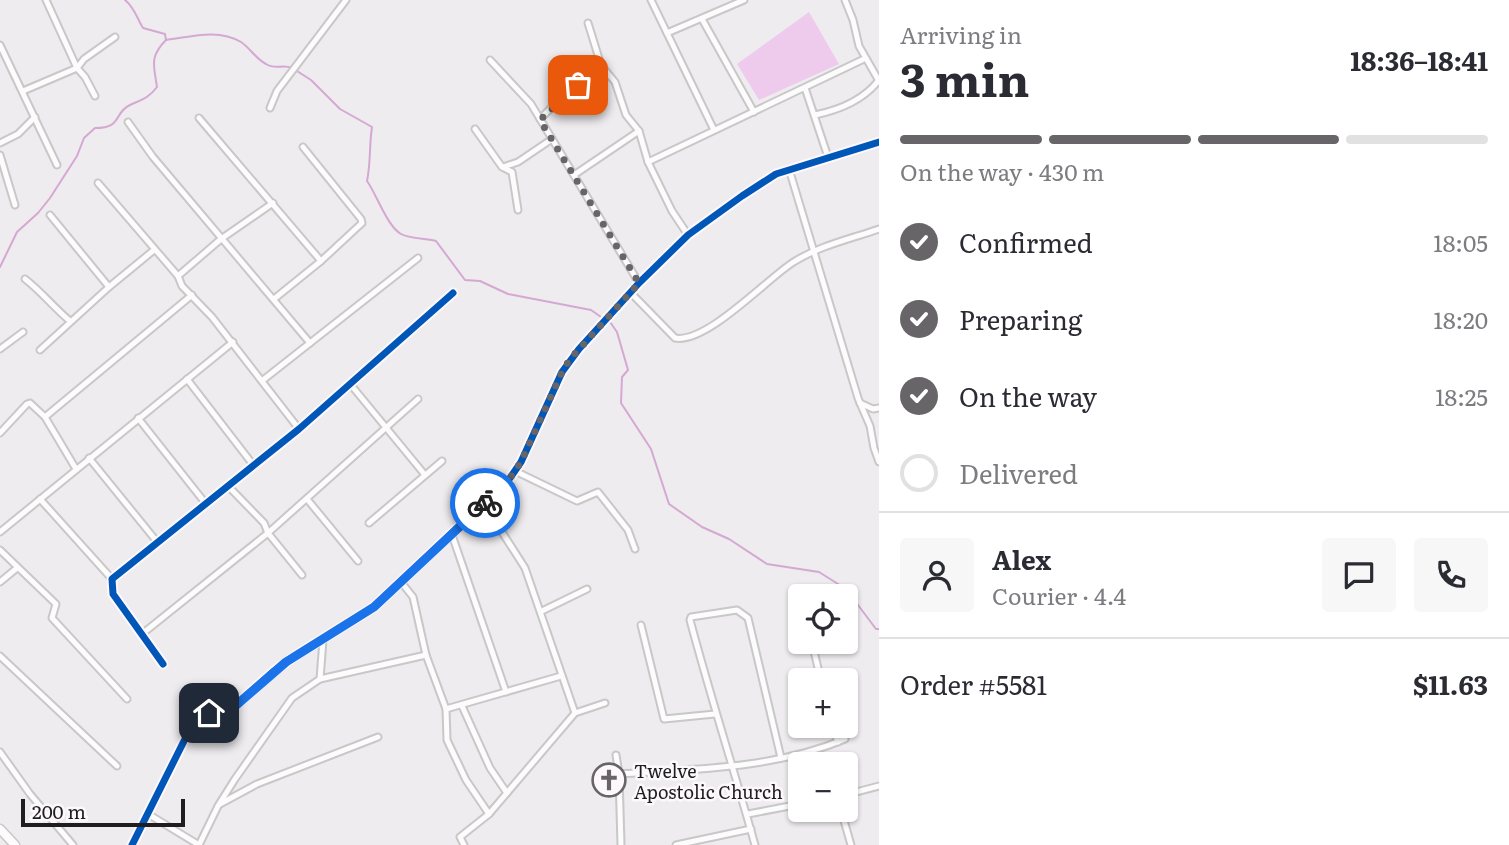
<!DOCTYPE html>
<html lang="en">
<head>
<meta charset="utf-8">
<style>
  :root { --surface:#fff; --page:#f7f7f7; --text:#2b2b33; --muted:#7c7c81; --line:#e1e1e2; --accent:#676567 }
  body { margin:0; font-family:Literata,serif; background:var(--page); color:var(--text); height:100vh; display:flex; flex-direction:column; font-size:26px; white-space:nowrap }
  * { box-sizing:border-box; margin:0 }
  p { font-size:23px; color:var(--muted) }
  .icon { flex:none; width:38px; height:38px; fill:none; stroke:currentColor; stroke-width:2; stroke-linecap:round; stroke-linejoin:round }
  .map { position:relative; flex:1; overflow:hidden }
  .drawer { display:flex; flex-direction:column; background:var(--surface); width:630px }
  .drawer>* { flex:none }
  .fabs { position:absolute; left:788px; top:584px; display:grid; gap:14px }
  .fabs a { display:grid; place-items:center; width:70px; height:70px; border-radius:7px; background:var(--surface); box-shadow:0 2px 5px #0004; font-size:35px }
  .scale { position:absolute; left:21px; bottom:18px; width:164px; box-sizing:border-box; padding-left:7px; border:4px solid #1f1d1e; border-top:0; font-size:19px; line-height:24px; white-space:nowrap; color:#1f1d1e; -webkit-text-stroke:5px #fdf8fc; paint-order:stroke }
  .pin { position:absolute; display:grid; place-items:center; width:60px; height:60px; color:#fff; margin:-30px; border-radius:14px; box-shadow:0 4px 10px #0006 }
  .courier { position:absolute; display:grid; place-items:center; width:70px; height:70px; margin:-35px; border:5px solid #1a73e8; border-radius:50%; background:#fff; color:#222; box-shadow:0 2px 9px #0007 }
  .headline em { font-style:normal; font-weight:700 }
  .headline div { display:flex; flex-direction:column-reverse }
  .headline { display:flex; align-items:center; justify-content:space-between; height:119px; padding:0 21px }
  h1 { font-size:46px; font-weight:700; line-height:52px }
  .bar { display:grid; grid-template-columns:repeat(4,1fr); gap:10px 7px; align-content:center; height:84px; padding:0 21px }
  .bar i { height:9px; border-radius:5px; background:var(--line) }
  .bar .on { background:var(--accent) }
  .bar p { grid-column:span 4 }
  .line { display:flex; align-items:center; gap:18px; padding:0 21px; border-top:2px solid var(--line) }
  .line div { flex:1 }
  .round { display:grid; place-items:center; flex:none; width:74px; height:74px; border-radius:7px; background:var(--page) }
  ol { padding:0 21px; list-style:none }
  li { display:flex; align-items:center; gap:21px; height:77px }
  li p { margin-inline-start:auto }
  li .icon { padding:7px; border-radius:50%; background:var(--accent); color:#fff; stroke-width:4 }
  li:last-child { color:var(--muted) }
  li i { width:38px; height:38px; border:4px solid var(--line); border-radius:50% }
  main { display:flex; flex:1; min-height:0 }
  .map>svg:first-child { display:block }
  .green { fill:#eecbec }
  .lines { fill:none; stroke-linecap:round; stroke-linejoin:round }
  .stream { stroke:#d5a8d3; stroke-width:2 }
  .street-casing { stroke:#c9c7c8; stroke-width:9 }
  .primary-casing { stroke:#c9c7c8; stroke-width:11 }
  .street { stroke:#fcfcfc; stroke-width:5 }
  .primary { stroke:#fcfcfc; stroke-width:8 }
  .cycleway-casing { stroke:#fdf8fc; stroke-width:11 }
  .cycleway { stroke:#0057b8; stroke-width:7 }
  .done { stroke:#676567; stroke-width:7; stroke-dasharray:0 12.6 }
  .route { stroke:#1a73e8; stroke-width:9 }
  .labels { text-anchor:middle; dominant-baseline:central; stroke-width:5; stroke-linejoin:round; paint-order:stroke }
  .poi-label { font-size:18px; fill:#1f1d1e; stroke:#fdf8fc; text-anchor:start }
</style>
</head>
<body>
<main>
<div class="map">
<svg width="879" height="845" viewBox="0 0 879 845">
  <rect width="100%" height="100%" fill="#eeecee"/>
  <!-- green -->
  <polygon class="green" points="809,12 839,64 759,100 737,64"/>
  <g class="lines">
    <!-- stream -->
    <g class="stream">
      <path d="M166,40C190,37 218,28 241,42C250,48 256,59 266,64C275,70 283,64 292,68"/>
      <path d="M297,71L311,80L340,109L372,127C369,146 371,162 367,181C377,195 387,226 401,234C407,238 428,239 436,241L465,280L480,281L508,294L591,310L601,317"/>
      <path d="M0,267L17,232L38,213L50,198L77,156L84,138L95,128C123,128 113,113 130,105C141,100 149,98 157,87C154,66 149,57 166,40L165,34L143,28C137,18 134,7 125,0"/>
      <polyline points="610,322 617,332 628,370 622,377 621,403 651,449 669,504 702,527 729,539 767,564 819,572 846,589 876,629 879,629"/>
    </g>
    <defs>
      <g id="street">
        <polyline points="46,0 77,68 85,77 95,96"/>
        <polyline points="651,0 714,130"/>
        <polyline points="845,0 853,20 859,46 879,81"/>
        <polyline points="702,19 754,112"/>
        <polyline points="588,23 601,65 615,82 626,115 639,131 648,162 672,211 688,235"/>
        <polyline points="667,33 744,0"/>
        <polyline points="0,45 57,165"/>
        <polyline points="490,60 531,104 639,283"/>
        <polyline points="805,88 828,157"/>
        <polyline points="23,91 77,68 84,59 115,37"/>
        <polyline points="270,108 277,91 346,0"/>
        <path d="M815,115C839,110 863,101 879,80"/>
        <polyline points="199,118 321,261"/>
        <polyline points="540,119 554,105 601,65"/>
        <polyline points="128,122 153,157 310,343"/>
        <polyline points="475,129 502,167 512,172 518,210"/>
        <polyline points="0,143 18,134 35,117"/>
        <polyline points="0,155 15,205"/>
        <polyline points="648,162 864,59"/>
        <polyline points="503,167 518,162 552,139"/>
        <polyline points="789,169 858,398 860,403 873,409 879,408"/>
        <polyline points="574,175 639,131"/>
        <polyline points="98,183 178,276 182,286 212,317 299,429"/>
        <polyline points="50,215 109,287"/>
        <polyline points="178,276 221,239 273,203"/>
        <path d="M25,279C42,292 54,308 70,321"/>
        <path d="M630,292L675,338C706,344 766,280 792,263C818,246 850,239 879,229"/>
        <polyline points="274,299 321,261 362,223 361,219 303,147"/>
        <polyline points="0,349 23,332"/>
        <polyline points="40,350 109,287 154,250"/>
        <polyline points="187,379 254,466"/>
        <polyline points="263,380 418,258"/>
        <polyline points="351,385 425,475"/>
        <polyline points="860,403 870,426 874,448 879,462"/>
        <polyline points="45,417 192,295"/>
        <polyline points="138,418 206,504"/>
        <polyline points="0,433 27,404 30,403 45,417 76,469"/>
        <polyline points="89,458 158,543"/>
        <polyline points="515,471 577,501 598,492 628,530 635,549"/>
        <polyline points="228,486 264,523 268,533 302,575"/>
        <polyline points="40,499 112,579"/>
        <polyline points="307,499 358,561"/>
        <polyline points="484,504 525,568 575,713"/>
        <polyline points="369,523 442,461"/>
        <polyline points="0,532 233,342"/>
        <polyline points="452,535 506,692"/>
        <polyline points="0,550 56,604 52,618 127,699"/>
        <polyline points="0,582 17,568"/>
        <polyline points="401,582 413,597 426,655 446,709 561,676"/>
        <polyline points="542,611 587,589"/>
        <polyline points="641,625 664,719 715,714"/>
        <polyline points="142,634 268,533 418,399"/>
        <polyline points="814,651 821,681"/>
        <polyline points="0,656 117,766"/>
        <polyline points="163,664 113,594 112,579 299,429 453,293"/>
        <polyline points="320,679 323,640"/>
        <polyline points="462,706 490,768 507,793"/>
        <polyline points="446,709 447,740 466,780 489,814"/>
        <polyline points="833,726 838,742"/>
        <polyline points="0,752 30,794 73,845"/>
        <polyline points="616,755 619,774 621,845"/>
        <path d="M619,774C694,769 774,769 845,739"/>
        <polyline points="845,795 879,786"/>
        <polyline points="220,804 257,784 378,737"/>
        <polyline points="841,810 851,845"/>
        <polyline points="148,814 199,845"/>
        <polyline points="748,814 800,804"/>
        <path d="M132,845L187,735C203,713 201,717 226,714L274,671L298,654L374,607L510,478L521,462L562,372L579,349L639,283L688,235L742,196L776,174L879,142"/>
        <polyline points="199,845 218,806 235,779 292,698 320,679 426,655"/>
        <polyline points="464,845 460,837 489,814 575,713 605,703"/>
        <polyline points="676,845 751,829"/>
        <path d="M755,845C734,770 710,695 690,620L691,617L737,610L748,618L781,758"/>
      </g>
      <polyline id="primary" points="0,829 15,845"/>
    </defs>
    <!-- street casing -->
    <use href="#street" class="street-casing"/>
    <!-- primary casing -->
    <use href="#primary" class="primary-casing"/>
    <!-- street -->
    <use href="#street" class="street"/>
    <!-- primary -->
    <use href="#primary" class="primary"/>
    <defs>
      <g id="cycleway">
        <polyline points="163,664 113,594 112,579 299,429 453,293"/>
        <path d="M132,845L187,735C203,713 201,717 226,714L274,671L298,654L374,607L510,478L521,462L562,372L579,349L639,283L688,235L742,196L776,174L879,142"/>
      </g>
    </defs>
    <!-- cycleway casing -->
    <use href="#cycleway" class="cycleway-casing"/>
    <!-- cycleway -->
    <use href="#cycleway" class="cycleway"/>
  </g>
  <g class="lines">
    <!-- done -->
    <polyline class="done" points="485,503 510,478 521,462 562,372 570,359 639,283 540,120 578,85"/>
    <!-- route -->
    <polyline class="route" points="209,713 226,714 286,662 374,607 485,503"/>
  </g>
  <!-- icons -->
  <defs>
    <symbol id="church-ring" viewBox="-11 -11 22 22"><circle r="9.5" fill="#fdf8fc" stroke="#676567" stroke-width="1.5"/><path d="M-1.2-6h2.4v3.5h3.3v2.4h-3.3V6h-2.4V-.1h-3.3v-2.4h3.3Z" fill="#676567"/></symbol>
  </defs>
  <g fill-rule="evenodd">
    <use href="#church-ring" x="590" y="761" width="38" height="38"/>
  </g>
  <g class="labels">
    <!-- poi labels -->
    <g class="poi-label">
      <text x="634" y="770">Twelve<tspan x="634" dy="21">Apostolic Church</tspan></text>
    </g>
  </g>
</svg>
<div class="fabs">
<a><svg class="icon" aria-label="locate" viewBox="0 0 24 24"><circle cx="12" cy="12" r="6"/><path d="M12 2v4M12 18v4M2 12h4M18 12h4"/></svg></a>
<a>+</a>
<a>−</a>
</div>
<div class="scale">200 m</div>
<div class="pin" style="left:578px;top:85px;background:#ea580c"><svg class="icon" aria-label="bag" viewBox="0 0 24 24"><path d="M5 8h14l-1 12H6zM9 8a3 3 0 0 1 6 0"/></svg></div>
<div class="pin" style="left:209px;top:713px;background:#1f2937"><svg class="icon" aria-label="home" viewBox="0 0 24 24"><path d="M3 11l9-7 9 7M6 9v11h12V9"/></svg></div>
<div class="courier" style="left:485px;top:503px"><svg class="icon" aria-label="bike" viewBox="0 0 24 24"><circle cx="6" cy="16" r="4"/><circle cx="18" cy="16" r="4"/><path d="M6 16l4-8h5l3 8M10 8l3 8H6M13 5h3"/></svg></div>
</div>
<section class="drawer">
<div class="headline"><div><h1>3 min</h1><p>Arriving in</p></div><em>18:36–18:41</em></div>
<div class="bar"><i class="on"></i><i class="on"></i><i class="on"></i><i></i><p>On the way · 430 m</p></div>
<ol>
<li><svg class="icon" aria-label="check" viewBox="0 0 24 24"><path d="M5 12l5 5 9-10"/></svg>Confirmed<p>18:05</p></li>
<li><svg class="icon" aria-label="check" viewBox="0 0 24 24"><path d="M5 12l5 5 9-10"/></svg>Preparing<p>18:20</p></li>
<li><svg class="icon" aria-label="check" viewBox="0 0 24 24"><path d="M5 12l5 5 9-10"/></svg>On the way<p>18:25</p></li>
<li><i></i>Delivered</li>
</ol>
<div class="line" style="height:126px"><a class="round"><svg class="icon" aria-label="person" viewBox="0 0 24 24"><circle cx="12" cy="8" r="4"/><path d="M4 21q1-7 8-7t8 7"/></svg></a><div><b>Alex</b><p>Courier · 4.4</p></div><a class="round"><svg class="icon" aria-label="chat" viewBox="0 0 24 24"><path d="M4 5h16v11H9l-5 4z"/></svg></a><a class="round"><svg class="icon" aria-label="phone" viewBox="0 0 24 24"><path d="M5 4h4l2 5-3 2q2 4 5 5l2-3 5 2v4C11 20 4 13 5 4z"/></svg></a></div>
<div class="line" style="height:91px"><div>Order #5581</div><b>$11.63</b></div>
</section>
</main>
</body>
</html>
